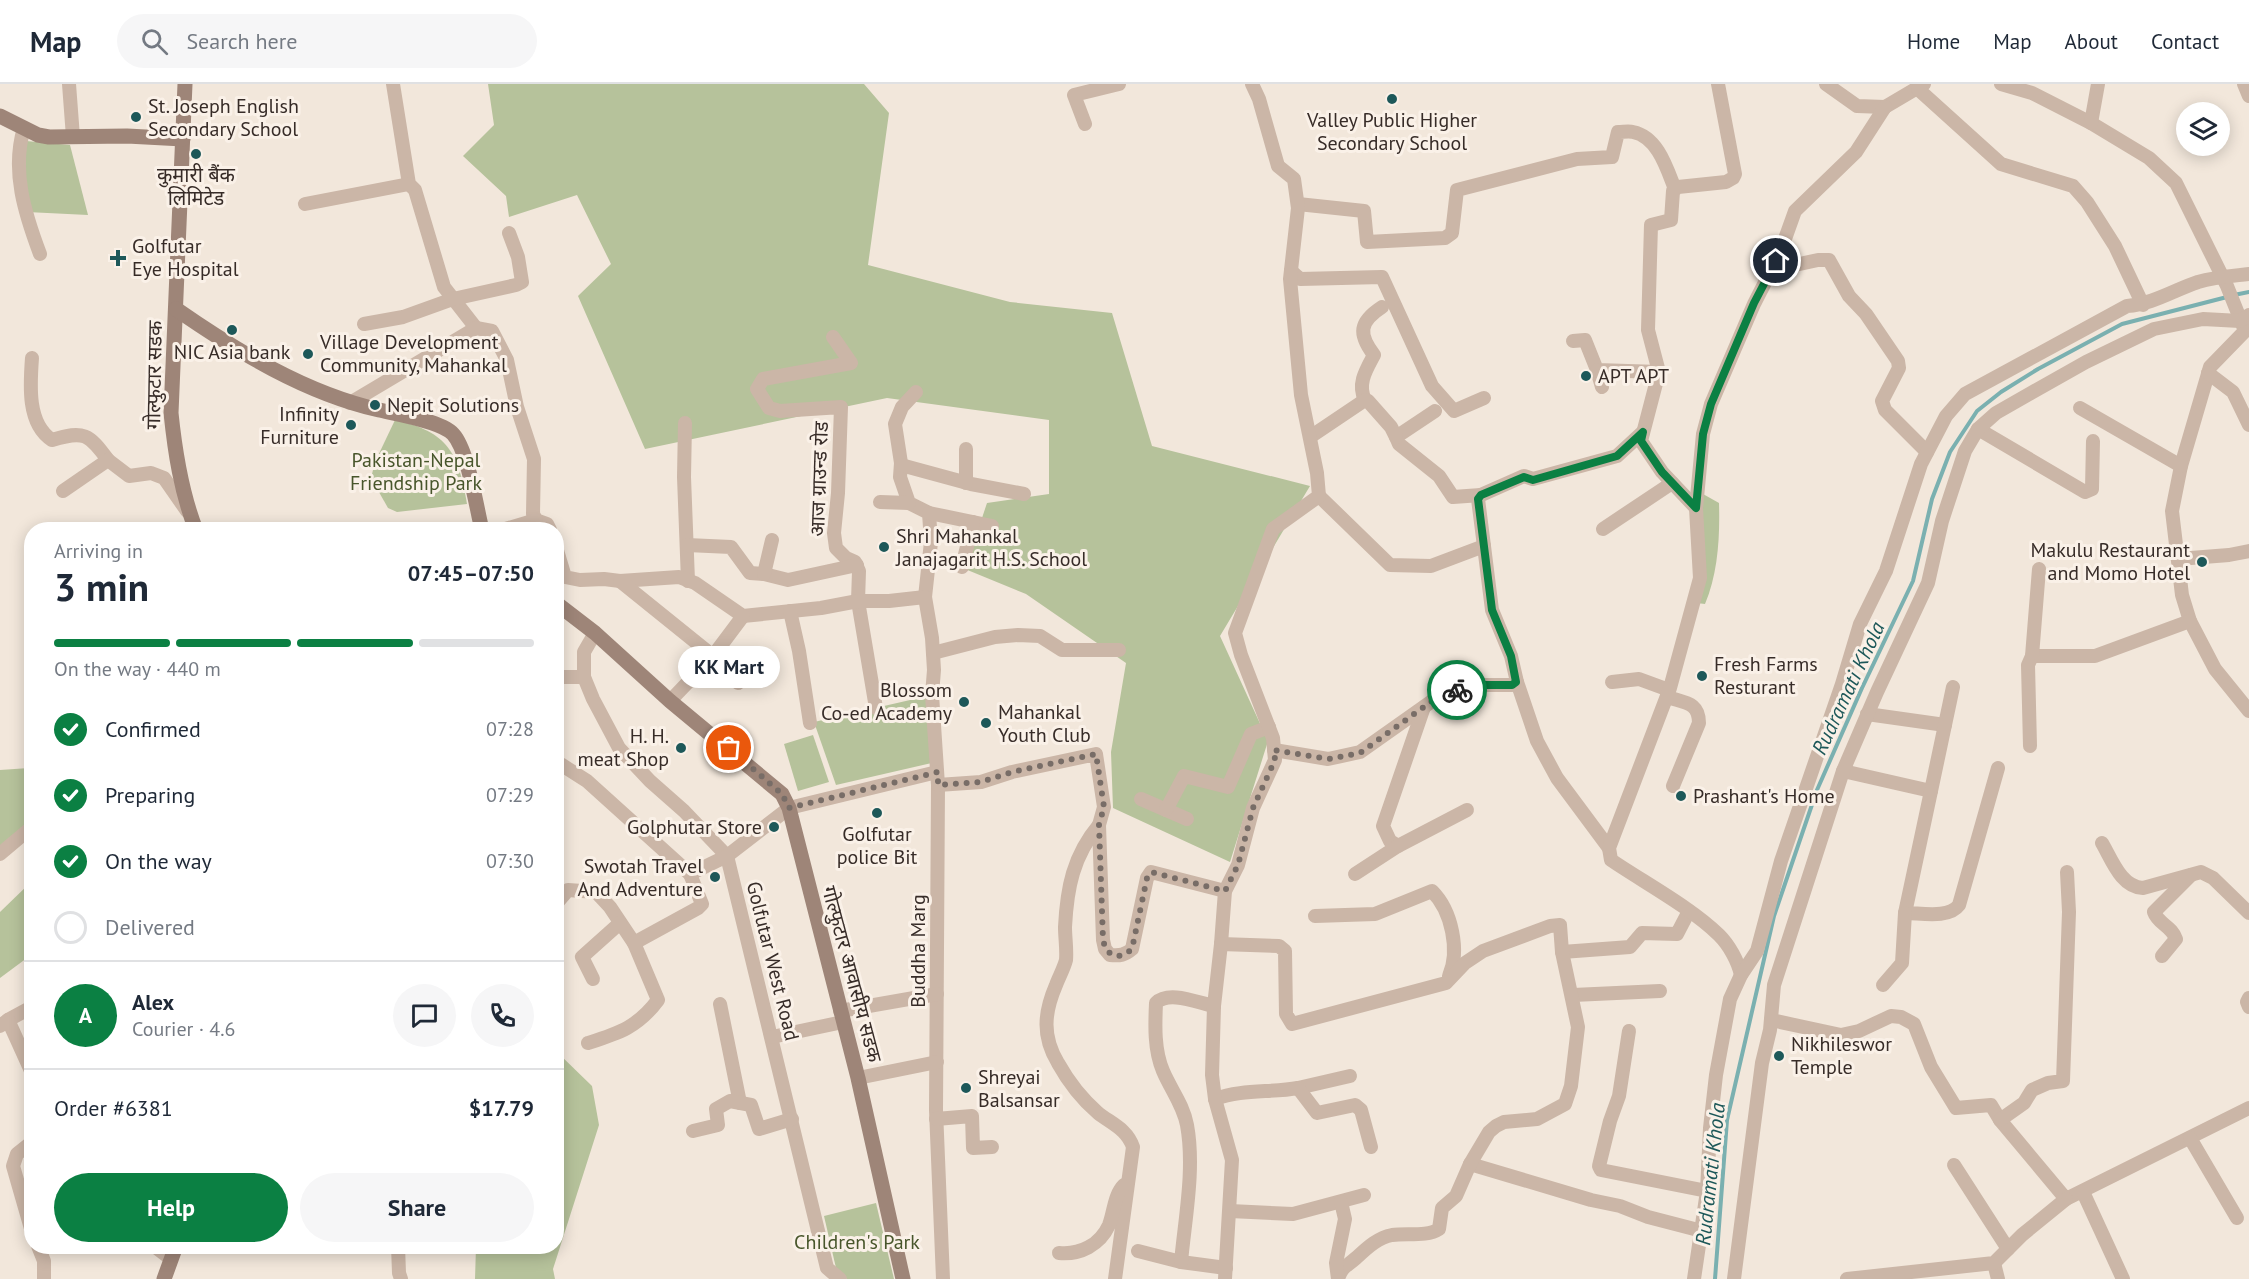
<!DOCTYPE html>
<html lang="en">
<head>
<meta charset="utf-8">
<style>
  :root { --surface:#fff; --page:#f6f6f7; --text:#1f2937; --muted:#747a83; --line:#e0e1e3; --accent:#0b8043 }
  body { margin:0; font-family:"PT Sans","Noto Sans Devanagari",sans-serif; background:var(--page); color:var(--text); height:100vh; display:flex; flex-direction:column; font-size:22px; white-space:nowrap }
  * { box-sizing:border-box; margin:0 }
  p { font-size:20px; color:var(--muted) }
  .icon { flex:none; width:33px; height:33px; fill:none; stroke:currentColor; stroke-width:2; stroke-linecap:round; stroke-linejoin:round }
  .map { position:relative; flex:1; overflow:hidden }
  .side { position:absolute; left:24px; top:438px; width:540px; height:732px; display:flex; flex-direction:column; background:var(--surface); border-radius:24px; box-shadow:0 3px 15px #0003 }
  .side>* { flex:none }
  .controls { position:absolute; left:2176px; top:18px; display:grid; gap:12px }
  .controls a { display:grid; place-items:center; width:54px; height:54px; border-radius:50%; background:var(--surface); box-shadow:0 3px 15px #0003; font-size:30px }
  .pin { position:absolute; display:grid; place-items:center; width:51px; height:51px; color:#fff; margin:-26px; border:3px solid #fff; border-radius:50%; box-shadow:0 2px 6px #0007 }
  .courier { position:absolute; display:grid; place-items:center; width:60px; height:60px; margin:-30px; border:4px solid #0b8043; border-radius:50%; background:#fff; color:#222; box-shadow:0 2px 8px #0007 }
  .bubble { position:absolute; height:42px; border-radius:21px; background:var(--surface); box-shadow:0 3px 15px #0003; font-size:20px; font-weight:600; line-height:42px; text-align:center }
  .summary em { font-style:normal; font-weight:600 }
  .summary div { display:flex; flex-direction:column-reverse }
  .summary { display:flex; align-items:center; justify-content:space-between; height:102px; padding:0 30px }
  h1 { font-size:39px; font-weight:600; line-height:45px }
  .bar { display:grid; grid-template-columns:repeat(4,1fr); gap:9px 6px; align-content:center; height:72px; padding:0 30px }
  .bar i { height:8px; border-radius:4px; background:var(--line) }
  .bar .selected { background:var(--accent) }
  .bar p { grid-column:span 4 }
  .line { display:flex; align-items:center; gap:15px; padding:0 30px; border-top:2px solid var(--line) }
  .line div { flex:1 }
  .round { display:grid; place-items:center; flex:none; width:63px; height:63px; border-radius:32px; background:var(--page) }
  ol { padding:0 30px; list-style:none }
  li { display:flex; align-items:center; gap:18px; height:66px }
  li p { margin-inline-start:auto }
  li .icon { padding:6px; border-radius:50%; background:var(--accent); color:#fff; stroke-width:4 }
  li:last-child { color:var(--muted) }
  li i { width:33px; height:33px; border:3px solid var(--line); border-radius:50% }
  .primary-button { display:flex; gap:12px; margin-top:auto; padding:12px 30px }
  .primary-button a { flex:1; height:69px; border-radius:36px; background:var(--accent); color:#fff; font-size:24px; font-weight:600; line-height:69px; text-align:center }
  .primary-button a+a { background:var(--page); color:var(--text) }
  header { display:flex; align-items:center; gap:36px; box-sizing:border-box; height:84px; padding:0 30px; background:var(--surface); border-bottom:2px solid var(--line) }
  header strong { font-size:28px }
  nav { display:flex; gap:33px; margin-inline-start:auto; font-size:21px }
  .search { width:420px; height:54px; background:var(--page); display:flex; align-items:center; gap:15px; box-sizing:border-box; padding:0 21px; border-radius:33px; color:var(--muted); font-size:22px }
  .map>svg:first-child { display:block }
  .green { fill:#b6c29b }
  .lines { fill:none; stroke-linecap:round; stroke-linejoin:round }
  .stream { stroke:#7ab0b0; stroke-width:4 }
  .street { stroke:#cbb6a7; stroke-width:14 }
  .secondary { stroke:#9e8578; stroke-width:15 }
  .done { stroke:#786d67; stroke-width:6; stroke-dasharray:0 10.8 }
  .route { stroke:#0b8043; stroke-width:8 }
  .poi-dot { fill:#1d5859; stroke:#faf1e8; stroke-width:2 }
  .labels { text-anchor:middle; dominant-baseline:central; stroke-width:6; stroke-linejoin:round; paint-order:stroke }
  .poi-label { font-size:20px; fill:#372c28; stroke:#faf1e8; text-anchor:start }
  .street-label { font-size:20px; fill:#372c28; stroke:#faf1e8 }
  .park-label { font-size:20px; fill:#48562b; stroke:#faf1e8 }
  .water-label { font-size:21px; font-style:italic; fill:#1d5859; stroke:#faf1e8 }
</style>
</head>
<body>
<header>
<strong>Map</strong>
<div class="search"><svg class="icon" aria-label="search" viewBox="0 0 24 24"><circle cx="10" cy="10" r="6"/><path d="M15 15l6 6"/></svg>Search here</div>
<nav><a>Home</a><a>Map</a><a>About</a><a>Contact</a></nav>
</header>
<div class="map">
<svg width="2249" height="1195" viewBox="0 0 2249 1195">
  <rect width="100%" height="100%" fill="#f2e7db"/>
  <!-- green -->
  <g class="green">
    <polygon points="488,0 864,0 889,29 868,181 1010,218 1112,229 1152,362 1310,402 1220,552 1268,657 1230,778 1113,724 1111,668 1126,579 1026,510 965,485 987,419 1049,410 1049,336 887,314 645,365 578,212 611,180 577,111 509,133 506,112 463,72 494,41"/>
    <polygon points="26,57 70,61 88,131 27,128 24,116"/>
    <path d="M395,336C449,348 458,369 467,420L397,428L388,424L371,394L375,378Z"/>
    <path d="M1703,410L1719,419C1720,453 1718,489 1705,520L1697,519L1702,470Z"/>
    <polygon points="932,611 936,678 836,701 814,638"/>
    <polygon points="813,651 829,698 798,707 784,660"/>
    <polygon points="29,684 31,691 31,736 0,767 0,686"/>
    <polygon points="31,798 31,871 0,894 0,828"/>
    <polygon points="557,968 592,1002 599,1041 553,1185 555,1195 475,1195 476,1163 556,1162"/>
    <polygon points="876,1119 894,1195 847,1195 836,1184 824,1132"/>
  </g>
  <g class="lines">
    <!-- stream -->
    <g class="stream">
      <polyline points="2234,211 2249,208"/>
      <polyline points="1715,1195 1727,1036 1774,832 1817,706 1862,604 1913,497 1932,415 1950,368 1977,327 2001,308 2038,285 2122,240 2227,213"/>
    </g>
    <!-- street -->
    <g class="street">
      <polyline points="69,0 73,53"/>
      <polyline points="393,0 409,100 415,106 444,203 476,244"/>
      <polyline points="1826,0 1857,22 1885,23 1924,0"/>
      <polyline points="2001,0 2032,9 2091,39 2149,74 2176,99 2227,202 2245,247 2210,283 2181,382 2172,427 2182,511 2190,537 2215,585 2249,627"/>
      <polyline points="2244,0 2249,12"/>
      <polyline points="1918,5 2001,80 2073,102 2087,118 2115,162 2143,221"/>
      <polyline points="2091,39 2098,0"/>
      <polyline points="1085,40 1074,11 1119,0"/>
      <path d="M24,44C11,87 25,130 40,170"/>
      <polyline points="305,120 409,100"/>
      <path d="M1298,120L1364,127L1367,158L1445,154L1452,149L1457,106L1577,75L1612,73L1618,48C1623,48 1629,47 1633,48C1658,53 1667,85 1675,105"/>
      <polyline points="1776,177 1795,181 1818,176 1829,176 1849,212 1866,230 1898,277 1899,284 1882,317 1885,326 1927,368"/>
      <polyline points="1291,187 1300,195 1382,193 1432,302 1454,327 1484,314"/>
      <polyline points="364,240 403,233 453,215 516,201 522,198 518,173 509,149"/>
      <polyline points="833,253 851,279 763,295 757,305 769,324 780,327 841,323 838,409 834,449 836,464 846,474 855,478 859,487 858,517 876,624"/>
      <polyline points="1573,257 1585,256 1597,286 1659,288"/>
      <path d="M32,274C30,301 27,340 52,356C84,346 89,350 108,376"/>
      <polyline points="1597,286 1602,303"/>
      <polyline points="2208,289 2233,308 2249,341"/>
      <polyline points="916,308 902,323 895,340 901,379 900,393 909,419 929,429 931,458 925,513"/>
      <path d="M1365,316C1357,300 1366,286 1374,271C1358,250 1359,238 1382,223"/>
      <polyline points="350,319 476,244 492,247 507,276 517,323 534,375 533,430 536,436 547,440 550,446"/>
      <polyline points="2080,324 2181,382"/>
      <polyline points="1435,327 1396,353 1399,360 1439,392 1453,413 1481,411"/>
      <polyline points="685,339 684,393 688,497"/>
      <polyline points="1978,345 2085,408 2092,405 2093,357"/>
      <polyline points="1310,353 1365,316 1368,317 1391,343 1396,353"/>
      <polyline points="901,381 971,400 1024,410"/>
      <polyline points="966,399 966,365"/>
      <polyline points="63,407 108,376 129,392 151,389 164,394 187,427"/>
      <polyline points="880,418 909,419"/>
      <polyline points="1696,424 1662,388 1641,357 1659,288 1648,246 1651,141 1671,136 1673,107 1678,103 1726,98 1733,94 1735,90 1718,0"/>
      <polyline points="929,429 992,442"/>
      <polyline points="1603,445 1672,399"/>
      <polyline points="502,446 536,436"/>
      <polyline points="687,461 731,463 750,489 764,490 788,496 857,481"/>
      <polyline points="1484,462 1478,415 1481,411 1524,392 1533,395 1617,372 1643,348"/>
      <polyline points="556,463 565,493 580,496 604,495 620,497 679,493 695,499 743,532 821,524 858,517 889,517 925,513 932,554 934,586 932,611 938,701 936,1026 943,1195"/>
      <polyline points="2178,475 2229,471 2249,467"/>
      <polyline points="962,483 973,438"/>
      <polyline points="764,490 772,456"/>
      <polyline points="620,497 713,572 738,599"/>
      <polyline points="790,527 799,567 810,639"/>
      <polyline points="595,549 584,568 584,593 593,615 619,664 650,697 684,727 727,772 789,724 937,688"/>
      <polyline points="933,569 995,553 1018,551 1040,552 1062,566 1119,566"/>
      <polyline points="2032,572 2095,572 2190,537"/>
      <polyline points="556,593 584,593"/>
      <polyline points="1517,598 1537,657 1557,694 1609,764"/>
      <polyline points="1612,598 1639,595 1669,606"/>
      <path d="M1667,613C1685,619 1699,618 1699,639L1673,702"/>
      <polyline points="670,617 713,572 743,532"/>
      <polyline points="1867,630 1945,641"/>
      <polyline points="2030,662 2028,581 2032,572 2039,485"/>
      <polyline points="1274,666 1328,675 1360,668 1435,615 1459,605 1486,601 1512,601 1517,598 1511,572 1492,526 1484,462 1431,482 1390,481 1319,412"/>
      <polyline points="556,679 562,681 587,697 690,790 727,772 827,1184 840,1195"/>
      <polyline points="1843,687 1931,707 1953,603"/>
      <path d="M938,701L981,698L1012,688L1096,670L1104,723L1099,741L1103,856L1105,865L1110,871C1120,872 1125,871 1132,865L1147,794L1151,788L1225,807"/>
      <path d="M1931,707L1905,829C1921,829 1949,835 1959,821L1998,684"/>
      <polyline points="1141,715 1187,735"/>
      <polyline points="1166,726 1184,692 1228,703 1251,650 1269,643"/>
      <path d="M1099,741C1073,772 1067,804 1065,843C1065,854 1067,865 1066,876C1064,884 1059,893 1056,901C1044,929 1042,952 1058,979C1068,997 1083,1016 1098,1029C1112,1040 1127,1045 1133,1063L1115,1195"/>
      <path d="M2102,759C2112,776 2121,803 2143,804L2201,788L2213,794L2249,829"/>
      <polyline points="1398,762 1390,757 1383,742 1424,623"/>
      <polyline points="0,770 32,743"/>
      <polyline points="1355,790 1398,762 1467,726"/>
      <polyline points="556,820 568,806 596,808 610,823 634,859"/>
      <path d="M1315,832L1375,830L1432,807C1452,827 1460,867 1449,892"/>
      <polyline points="1221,860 1225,807 1238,781 1253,724 1275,676 1273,654 1241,571 1235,549 1273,445 1319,412 1317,389 1301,311 1290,195 1298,124 1294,95 1278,82 1259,15 1252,0"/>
      <polyline points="1562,868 1630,863 1642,849 1677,850 1689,827"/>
      <path d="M2162,872L2176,855C2172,842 2158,840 2154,828L2191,791"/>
      <path d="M1741,891C1738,877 1729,861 1719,851C1690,823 1645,799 1611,776L1609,764L1670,604L1700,494L1696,424L1703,350L1711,320L1754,220L1780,169L1795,127L1856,68L1885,23"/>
      <polyline points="593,895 582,873 620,839"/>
      <polyline points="1883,901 1902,879 1905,829"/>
      <polyline points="1573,911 1660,907"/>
      <polyline points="2249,914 2247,918 2249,923"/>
      <polyline points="720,920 740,1019"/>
      <polyline points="840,927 937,910"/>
      <polyline points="8,936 32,923"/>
      <polyline points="1771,936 1841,951 1859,947 1891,932 1901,933 1914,940 1931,983 1956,1024 1991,1021 2000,1036 2066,1115 2249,1024"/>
      <polyline points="0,942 8,936 32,989"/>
      <polyline points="1629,947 1619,1012 1610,1037 1599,1082 1601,1086 1707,1107"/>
      <polyline points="772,953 843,938"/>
      <path d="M588,959C619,949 638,943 658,916L634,859L698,824L702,820L690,790"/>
      <polyline points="858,994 937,978"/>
      <polyline points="1298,1004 1350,992"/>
      <path d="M1215,1015C1242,1005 1270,1009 1298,1004L1317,1029L1355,1021L1361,1026L1371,1063"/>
      <polyline points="936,1035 972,1032 973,1064 992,1063"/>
      <polyline points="2000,1036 2024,1019 2032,1006 2048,999 2063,997 2069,828 2067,788"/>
      <polyline points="693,1047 718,1041 716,1025 730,1017 751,1021 759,1045 792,1035"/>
      <polyline points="2190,1054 2237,1134"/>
      <polyline points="32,1058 17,1070 13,1082 32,1148"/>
      <polyline points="1470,1080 1591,1116 1620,1122 1648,1133 1702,1147"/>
      <polyline points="1954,1081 2008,1165"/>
      <polyline points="2083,1108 2123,1195"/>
      <polyline points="1230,1127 1293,1130 1364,1111"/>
      <polyline points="38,1162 44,1177 44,1195"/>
      <polyline points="154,1162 171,1175"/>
      <polyline points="398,1162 399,1189 401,1195"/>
      <polyline points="1138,1167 1181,1178 1226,1184"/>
      <path d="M1059,1169C1080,1171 1100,1161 1109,1141C1114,1128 1114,1111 1124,1101"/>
      <path d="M1181,1178C1185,1134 1195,1085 1187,1041C1183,1020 1171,1006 1163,987C1154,966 1155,941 1156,919C1169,906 1198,919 1214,922"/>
      <polyline points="1994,1179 1998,1195"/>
      <path d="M1225,1195L1232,1076L1215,1015L1212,991L1214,922L1221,860L1279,862L1285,867L1286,930L1292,940L1446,899L1465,879L1483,867L1550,842L1560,841L1562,868L1578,943L1571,1002L1565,1020L1537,1035L1504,1038L1496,1042L1489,1048L1470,1080L1456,1112L1442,1124L1439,1145C1427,1153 1407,1149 1392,1151C1377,1154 1367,1164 1356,1174C1346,1183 1342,1182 1338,1195"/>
      <polyline points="1338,1195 1336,1179 1345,1135 1341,1118"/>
      <path d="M1694,1195L1707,1107L1710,1044L1716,991L1730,915L1741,891L1757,867L1781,777L1842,600L1860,540L1886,487L1921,380L1946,332L1965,310L2127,222C2153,220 2174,206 2198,198C2215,193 2232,192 2249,190"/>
      <polyline points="1734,1195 1762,979 1770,946 1774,901 1843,687 1877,608 1928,499 1942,437 1965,367 1978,345 1996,329 2031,309 2086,278 2154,245 2203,235 2240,237 2249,231"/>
      <polyline points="1847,1195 1994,1179 2022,1151 2066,1115"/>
    </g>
    <!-- secondary -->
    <g class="secondary">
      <path d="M185,0L171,329C175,368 181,408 196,446"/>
      <polyline points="0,32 38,51 49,53 127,52 183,55"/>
      <path d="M176,225C238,268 305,309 379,326C397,330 441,337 453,350C468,366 476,422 482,446"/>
      <polyline points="556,519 595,549 670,617 782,710 789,724 858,994 903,1195"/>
      <polyline points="164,1195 176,1162"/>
    </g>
  </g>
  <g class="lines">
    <!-- done -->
    <path class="done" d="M729,664L782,710L789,724L938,688V701L981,698L1012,688L1096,670L1104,723L1099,741L1103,856C1107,873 1118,877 1132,865L1147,794L1151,788L1225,807L1238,781L1253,724L1275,676L1274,666L1328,675L1360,669L1435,615L1457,606"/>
    <!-- route -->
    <polyline class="route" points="1457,606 1486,601 1512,601 1516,598 1511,572 1492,526 1478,415 1481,411 1524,393 1533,396 1617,372 1643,348 1641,357 1662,388 1696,424 1703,350 1711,320 1754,219 1776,177"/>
  </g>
  <!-- markers -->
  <g class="poi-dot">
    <circle cx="1392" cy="15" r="6"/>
    <circle cx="136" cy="33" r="6"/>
    <circle cx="196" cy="70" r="6"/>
    <path d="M115 165h6v6h6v6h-6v6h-6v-6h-6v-6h6z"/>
    <circle cx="232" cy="246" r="6"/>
    <circle cx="308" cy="270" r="6"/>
    <circle cx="1586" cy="292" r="6"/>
    <circle cx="375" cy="321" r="6"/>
    <circle cx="351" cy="341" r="6"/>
    <circle cx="884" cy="463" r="6"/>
    <circle cx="2202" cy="478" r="6"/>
    <circle cx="1702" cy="592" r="6"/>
    <circle cx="964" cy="618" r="6"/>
    <circle cx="986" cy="639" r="6"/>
    <circle cx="681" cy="664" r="6"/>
    <circle cx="1681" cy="712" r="6"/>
    <circle cx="877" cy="729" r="6"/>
    <circle cx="774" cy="743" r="6"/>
    <circle cx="715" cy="793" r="6"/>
    <circle cx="1779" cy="972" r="6"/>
    <circle cx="966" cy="1004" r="6"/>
  </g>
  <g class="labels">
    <!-- poi labels -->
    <g class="poi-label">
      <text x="148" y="22">St. Joseph English<tspan x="148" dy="23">Secondary School</tspan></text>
      <text x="1392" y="36" text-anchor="middle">Valley Public Higher<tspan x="1392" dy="23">Secondary School</tspan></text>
      <text x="196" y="91" text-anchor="middle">कुमारी बैंक<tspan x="196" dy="23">लिमिटेड</tspan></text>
      <text x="132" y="162">Golfutar<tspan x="132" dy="23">Eye Hospital</tspan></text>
      <text x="320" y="258">Village Development<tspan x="320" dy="23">Community, Mahankal</tspan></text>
      <text x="232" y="268" text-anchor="middle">NIC Asia bank</text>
      <text x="1598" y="292">APT APT</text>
      <text x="387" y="321">Nepit Solutions</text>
      <text x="339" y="330" text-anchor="end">Infinity<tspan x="339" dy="23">Furniture</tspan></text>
      <text x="896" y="452">Shri Mahankal<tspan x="896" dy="23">Janajagarit H.S. School</tspan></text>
      <text x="2190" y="466" text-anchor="end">Makulu Restaurant<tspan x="2190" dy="23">and Momo Hotel</tspan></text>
      <text x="1714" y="580">Fresh Farms<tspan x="1714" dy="23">Resturant</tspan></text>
      <text x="952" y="606" text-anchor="end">Blossom<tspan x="952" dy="23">Co-ed Academy</tspan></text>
      <text x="998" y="628">Mahankal<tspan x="998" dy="23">Youth Club</tspan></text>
      <text x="669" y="652" text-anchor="end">H. H.<tspan x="669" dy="23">meat Shop</tspan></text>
      <text x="1693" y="712">Prashant's Home</text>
      <text x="762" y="743" text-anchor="end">Golphutar Store</text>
      <text x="877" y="750" text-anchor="middle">Golfutar<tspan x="877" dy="23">police Bit</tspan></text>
      <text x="703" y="782" text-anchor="end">Swotah Travel<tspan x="703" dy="23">And Adventure</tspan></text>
      <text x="1791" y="960">Nikhileswor<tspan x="1791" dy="23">Temple</tspan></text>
      <text x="978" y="993">Shreyai<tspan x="978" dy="23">Balsansar</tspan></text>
    </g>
    <!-- street labels -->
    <g class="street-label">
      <text transform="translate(154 291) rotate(-89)">गोल्फुटार सडक</text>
      <text transform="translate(819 395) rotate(-88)">आज ग्राउन्ड रोड</text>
      <text transform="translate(918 867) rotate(-90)">Buddha Marg</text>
      <text transform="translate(773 877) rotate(76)">Golfutar West Road</text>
      <text transform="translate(852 890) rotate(75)">गोल्फुटार आवासीय सडक</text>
    </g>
    <!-- park labels -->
    <g class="park-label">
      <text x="416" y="376">Pakistan-Nepal<tspan x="416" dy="23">Friendship Park</tspan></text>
      <text x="857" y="1158">Children's Park</text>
    </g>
    <!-- water labels -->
    <g class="water-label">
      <text transform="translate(1848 604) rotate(-65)">Rudramati Khola</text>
      <text transform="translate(1710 1090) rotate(-84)">Rudramati Khola</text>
    </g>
  </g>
</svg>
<div class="controls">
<a><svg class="icon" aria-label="layers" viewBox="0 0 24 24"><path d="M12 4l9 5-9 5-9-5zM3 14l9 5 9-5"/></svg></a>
</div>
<div class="pin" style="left:729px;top:664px;background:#ea580c"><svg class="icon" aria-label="bag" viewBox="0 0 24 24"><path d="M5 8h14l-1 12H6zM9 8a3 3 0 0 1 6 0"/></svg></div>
<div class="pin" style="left:1776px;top:177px;background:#1f2937"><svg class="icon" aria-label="home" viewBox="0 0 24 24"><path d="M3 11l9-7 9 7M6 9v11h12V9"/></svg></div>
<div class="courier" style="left:1457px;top:606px"><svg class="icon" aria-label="bike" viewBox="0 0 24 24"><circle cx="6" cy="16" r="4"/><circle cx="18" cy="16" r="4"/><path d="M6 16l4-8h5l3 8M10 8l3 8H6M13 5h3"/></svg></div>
<div class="bubble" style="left:678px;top:562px;width:102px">KK Mart</div>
<section class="side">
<div class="summary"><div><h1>3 min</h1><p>Arriving in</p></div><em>07:45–07:50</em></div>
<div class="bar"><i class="selected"></i><i class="selected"></i><i class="selected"></i><i></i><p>On the way · 440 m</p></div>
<ol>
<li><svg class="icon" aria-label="check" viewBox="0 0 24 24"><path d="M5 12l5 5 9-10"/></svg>Confirmed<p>07:28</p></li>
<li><svg class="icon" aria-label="check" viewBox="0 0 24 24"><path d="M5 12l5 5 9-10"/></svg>Preparing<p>07:29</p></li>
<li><svg class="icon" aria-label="check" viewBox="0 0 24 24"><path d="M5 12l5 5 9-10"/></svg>On the way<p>07:30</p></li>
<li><i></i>Delivered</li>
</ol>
<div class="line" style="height:108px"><b class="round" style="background:var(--accent);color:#fff">A</b><div><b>Alex</b><p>Courier · 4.6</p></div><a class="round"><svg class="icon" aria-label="chat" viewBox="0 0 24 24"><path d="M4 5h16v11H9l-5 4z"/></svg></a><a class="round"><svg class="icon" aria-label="phone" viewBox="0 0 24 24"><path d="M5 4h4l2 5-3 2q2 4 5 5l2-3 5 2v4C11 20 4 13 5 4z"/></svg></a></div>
<div class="line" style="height:78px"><div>Order #6381</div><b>$17.79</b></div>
<div class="primary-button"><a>Help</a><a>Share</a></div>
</section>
</div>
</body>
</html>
